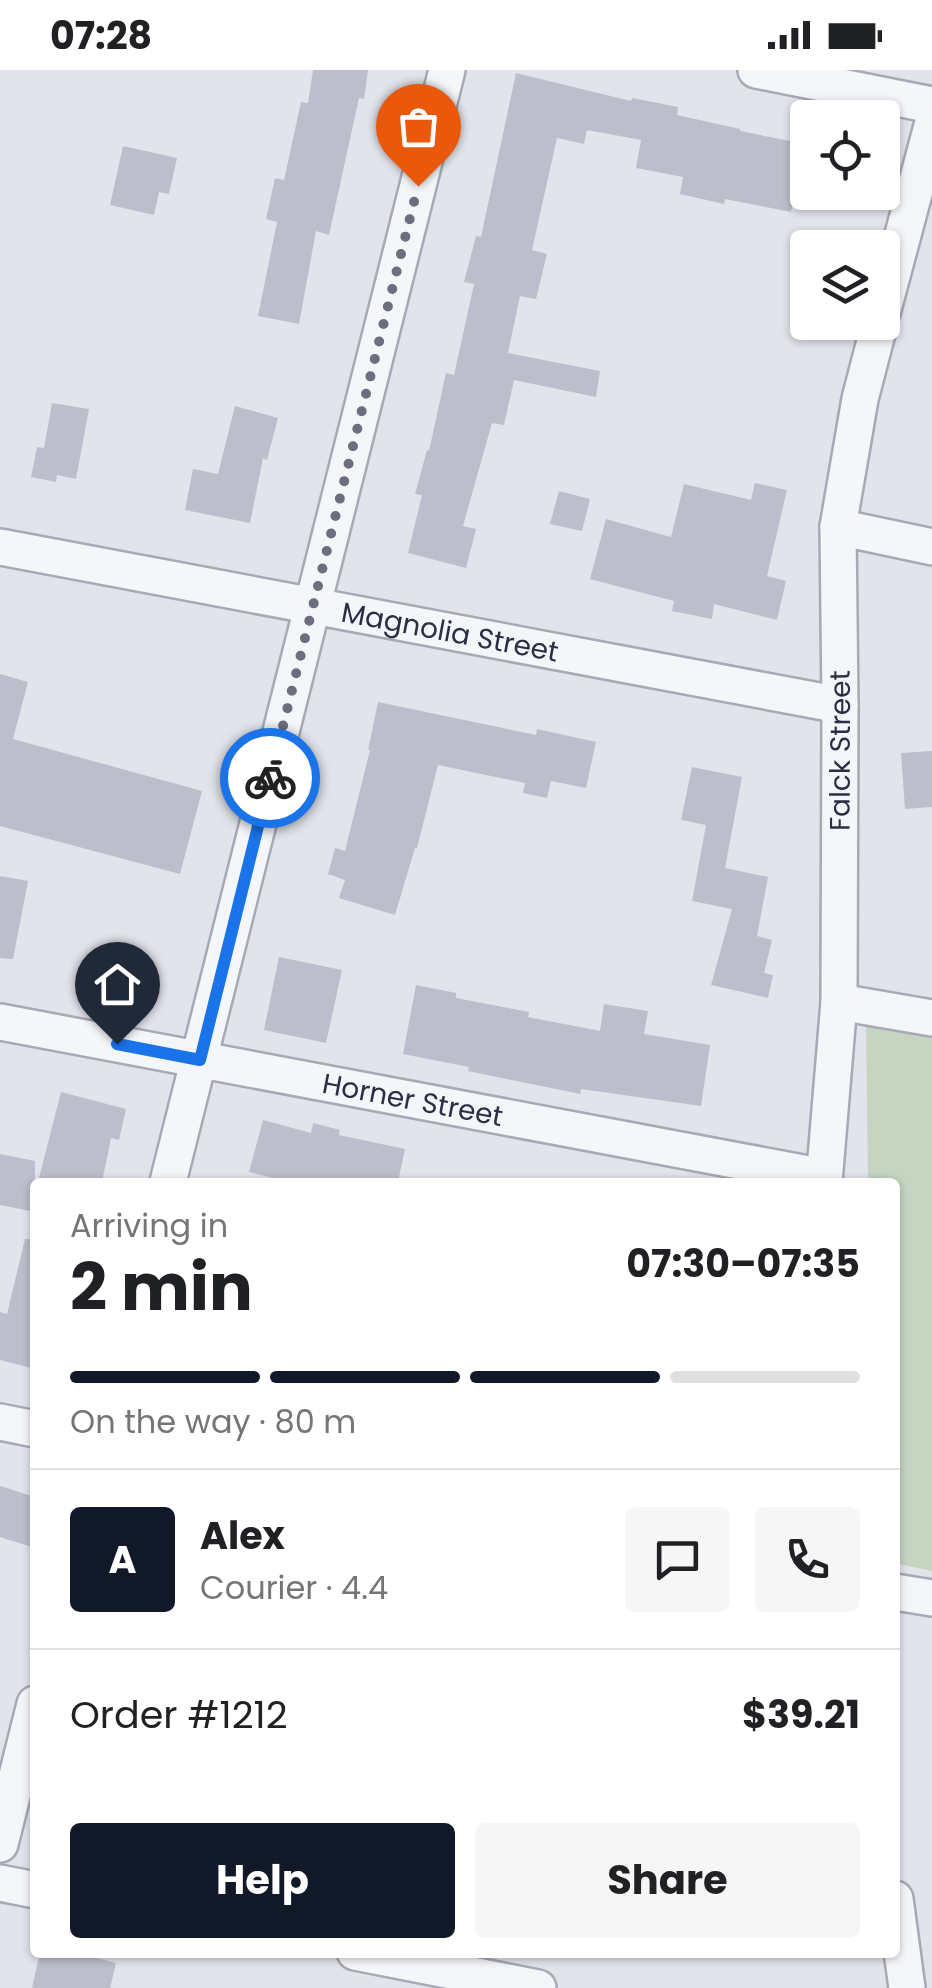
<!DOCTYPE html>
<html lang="en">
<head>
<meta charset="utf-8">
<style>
  :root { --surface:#fff; --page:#f6f6f6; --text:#202124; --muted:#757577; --line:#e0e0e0; --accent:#111827 }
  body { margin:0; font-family:Poppins,sans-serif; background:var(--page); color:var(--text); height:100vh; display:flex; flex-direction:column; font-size:38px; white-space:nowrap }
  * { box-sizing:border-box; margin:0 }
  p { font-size:32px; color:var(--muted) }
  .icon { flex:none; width:55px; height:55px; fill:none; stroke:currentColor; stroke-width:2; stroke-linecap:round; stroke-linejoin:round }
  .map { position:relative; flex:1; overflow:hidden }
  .details { position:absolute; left:30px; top:1108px; width:870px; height:780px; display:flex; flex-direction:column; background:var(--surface); border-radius:10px; box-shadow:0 2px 8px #0004 }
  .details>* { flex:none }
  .fabs { position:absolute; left:790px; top:30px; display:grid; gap:20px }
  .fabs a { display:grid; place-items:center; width:110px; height:110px; border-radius:10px; background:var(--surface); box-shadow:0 2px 8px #0004; font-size:50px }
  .pin { position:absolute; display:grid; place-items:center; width:85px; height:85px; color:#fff; margin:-102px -42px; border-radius:50% 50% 50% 0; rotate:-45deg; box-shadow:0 0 10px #0007 }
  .pin .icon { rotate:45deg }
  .courier { position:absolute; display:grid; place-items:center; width:100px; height:100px; margin:-50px; border:8px solid #1a73e8; border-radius:50%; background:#fff; color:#222; box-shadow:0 2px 12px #0007 }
  .summary em { font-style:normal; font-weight:700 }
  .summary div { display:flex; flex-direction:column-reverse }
  .summary { display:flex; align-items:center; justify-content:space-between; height:170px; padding:0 40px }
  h1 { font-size:65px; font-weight:700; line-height:75px }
  .bar { display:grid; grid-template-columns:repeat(4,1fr); gap:15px 10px; align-content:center; height:120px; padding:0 40px }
  .bar i { height:12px; border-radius:8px; background:var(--line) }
  .bar .active { background:var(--accent) }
  .bar p { grid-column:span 4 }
  .line { display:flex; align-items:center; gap:25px; padding:0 40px; border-top:2px solid var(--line) }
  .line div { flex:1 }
  .round { display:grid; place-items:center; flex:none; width:105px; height:105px; border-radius:10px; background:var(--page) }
  .primary-button { display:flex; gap:20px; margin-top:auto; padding:20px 40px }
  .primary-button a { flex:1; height:115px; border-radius:10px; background:var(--accent); color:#fff; font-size:40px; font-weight:700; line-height:115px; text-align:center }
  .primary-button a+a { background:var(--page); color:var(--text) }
  .status { display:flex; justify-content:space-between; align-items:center; height:70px; padding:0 50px; background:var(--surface); direction:ltr }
  .status svg { height:28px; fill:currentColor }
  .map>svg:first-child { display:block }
  .green { fill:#c5d5c2 }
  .building { fill:#bcbfcb }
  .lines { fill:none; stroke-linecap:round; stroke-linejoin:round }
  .minor-casing { stroke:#a7aab6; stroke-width:40 }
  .minor { stroke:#f5f6f9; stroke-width:35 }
  .done { stroke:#6a6e7e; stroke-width:10; stroke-dasharray:0 18 }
  .route { stroke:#1a73e8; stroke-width:12 }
  .labels { text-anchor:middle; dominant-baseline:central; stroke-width:8; stroke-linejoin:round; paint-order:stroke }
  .street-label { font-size:28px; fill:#292f44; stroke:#f2f3f8 }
</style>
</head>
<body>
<div class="status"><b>07:28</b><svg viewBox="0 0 49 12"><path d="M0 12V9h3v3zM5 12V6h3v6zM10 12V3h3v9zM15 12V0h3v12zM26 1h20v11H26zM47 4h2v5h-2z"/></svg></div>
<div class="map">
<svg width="932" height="1918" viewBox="0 0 932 1918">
  <rect width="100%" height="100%" fill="#e2e4eb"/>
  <!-- green -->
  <polygon class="green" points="866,952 932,966 932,1501 895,1493 895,1112 868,1112"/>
  <!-- building -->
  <g class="building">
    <polygon points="313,0 368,0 364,29 359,28 329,165 316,161 299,254 258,246 277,152 266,149 275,108 284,110 301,32 308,33"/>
    <polygon points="516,3 631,31 632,28 678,37 677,45 740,59 740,61 805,74 791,142 725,129 724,134 680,124 683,107 636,98 641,70 587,60 584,74 557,68 532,180 547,184 536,229 520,226 508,283 600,301 596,327 514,310 504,355 492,353 463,456 476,459 466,498 408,483 422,425 415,424 427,380 429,381 446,303 454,305 474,214 464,212 476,166 481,167"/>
    <polygon points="123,76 177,88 169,124 159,122 154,145 110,135"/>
    <polygon points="52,333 89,339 76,409 57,405 56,412 31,407 37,377 44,378"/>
    <polygon points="235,336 278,348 267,390 263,388 250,453 185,440 193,399 218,404"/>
    <polygon points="755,413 787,420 767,506 786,511 777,550 714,534 712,549 672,541 674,531 590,509 606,449 671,467 684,414 751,430"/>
    <polygon points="559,421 590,429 582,461 550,454"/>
    <polygon points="0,604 28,612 13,669 202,721 180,804 0,756"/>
    <polygon points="378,632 536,665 537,659 596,672 586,718 551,711 547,728 523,723 525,713 438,695 417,778 415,778 395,845 339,828 345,810 328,804 335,778 345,781 370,680 368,680"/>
    <polygon points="932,681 932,737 905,739 901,683"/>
    <polygon points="692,697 742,707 725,798 768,807 757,866 772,870 764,903 773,905 768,928 711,915 732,839 692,831 706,755 681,750"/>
    <polygon points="0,806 28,811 13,889 0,888"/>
    <polygon points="279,887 342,900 326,973 264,960"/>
    <polygon points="416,915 456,923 456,928 529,942 528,947 600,961 604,934 648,941 644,964 710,975 701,1036 581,1019 580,1024 468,1001 469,997 403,984"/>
    <polygon points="61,1022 126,1039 119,1070 111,1068 102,1112 38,1112"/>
    <polygon points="263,1050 311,1063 313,1053 340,1060 339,1065 405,1079 398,1112 288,1112 249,1102"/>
    <polygon points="0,1084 35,1091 35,1142 0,1135"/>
    <polygon points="25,1169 35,1170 35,1299 0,1290 0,1242 7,1244"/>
    <polygon points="0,1416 35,1427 35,1478 0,1467"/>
    <polygon points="40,1882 73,1882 116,1893 110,1918 32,1918"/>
  </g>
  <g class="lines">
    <defs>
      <g id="minor">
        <polyline points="756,0 932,35"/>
        <polyline points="882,243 932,56"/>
        <polyline points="838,457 932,477"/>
        <path id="s1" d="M0,477L840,635"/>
        <polyline points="839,932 932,948"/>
        <path id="s2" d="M0,952L824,1107"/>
        <polyline points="168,1112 447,0"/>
        <path id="s3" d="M824,1112L839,932L840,635L838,457L860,329L880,252"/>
        <polyline points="0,1352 35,1359"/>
        <polyline points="895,1522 932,1528"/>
        <polyline points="0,1774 35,1634"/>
        <polyline points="0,1813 35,1820"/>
        <polyline points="895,1829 907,1918"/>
        <polyline points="355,1882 538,1918"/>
      </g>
    </defs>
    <!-- minor casing -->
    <use href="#minor" class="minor-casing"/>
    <!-- minor -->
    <use href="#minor" class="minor"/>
  </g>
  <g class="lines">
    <!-- done -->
    <polyline class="done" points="270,708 418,116"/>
    <!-- route -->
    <polyline class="route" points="117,974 200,990 270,708"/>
  </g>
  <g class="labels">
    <!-- street labels -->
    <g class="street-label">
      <text stroke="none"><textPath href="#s1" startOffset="458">Magnolia Street</textPath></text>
      <text stroke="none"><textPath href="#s3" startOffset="432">Falck Street</textPath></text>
      <text stroke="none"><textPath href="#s2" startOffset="420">Horner Street</textPath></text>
    </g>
  </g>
</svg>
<div class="fabs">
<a><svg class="icon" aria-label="locate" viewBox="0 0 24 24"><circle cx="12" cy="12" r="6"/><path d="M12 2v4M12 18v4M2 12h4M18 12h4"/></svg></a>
<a><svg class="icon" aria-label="layers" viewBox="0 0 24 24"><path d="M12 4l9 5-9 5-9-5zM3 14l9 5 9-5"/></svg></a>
</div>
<div class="pin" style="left:418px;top:116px;background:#ea580c"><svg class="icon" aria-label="bag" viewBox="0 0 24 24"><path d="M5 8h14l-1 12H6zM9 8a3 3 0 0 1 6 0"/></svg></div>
<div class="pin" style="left:117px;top:974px;background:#1f2937"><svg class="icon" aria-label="home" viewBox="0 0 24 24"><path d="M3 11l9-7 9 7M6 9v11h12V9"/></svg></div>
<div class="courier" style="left:270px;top:708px"><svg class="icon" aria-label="bike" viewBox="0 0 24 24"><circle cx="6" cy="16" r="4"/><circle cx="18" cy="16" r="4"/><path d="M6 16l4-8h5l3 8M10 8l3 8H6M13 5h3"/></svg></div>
<section class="details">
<div class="summary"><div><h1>2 min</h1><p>Arriving in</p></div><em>07:30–07:35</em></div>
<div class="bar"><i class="active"></i><i class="active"></i><i class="active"></i><i></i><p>On the way · 80 m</p></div>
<div class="line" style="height:180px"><b class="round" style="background:var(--accent);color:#fff">A</b><div><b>Alex</b><p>Courier · 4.4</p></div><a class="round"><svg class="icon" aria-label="chat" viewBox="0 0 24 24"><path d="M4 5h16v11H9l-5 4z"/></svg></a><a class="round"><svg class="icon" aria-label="phone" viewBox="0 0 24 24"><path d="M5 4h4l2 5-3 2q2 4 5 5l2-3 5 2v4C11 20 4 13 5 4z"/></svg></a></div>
<div class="line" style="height:130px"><div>Order #1212</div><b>$39.21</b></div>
<div class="primary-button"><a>Help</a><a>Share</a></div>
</section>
</div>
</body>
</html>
